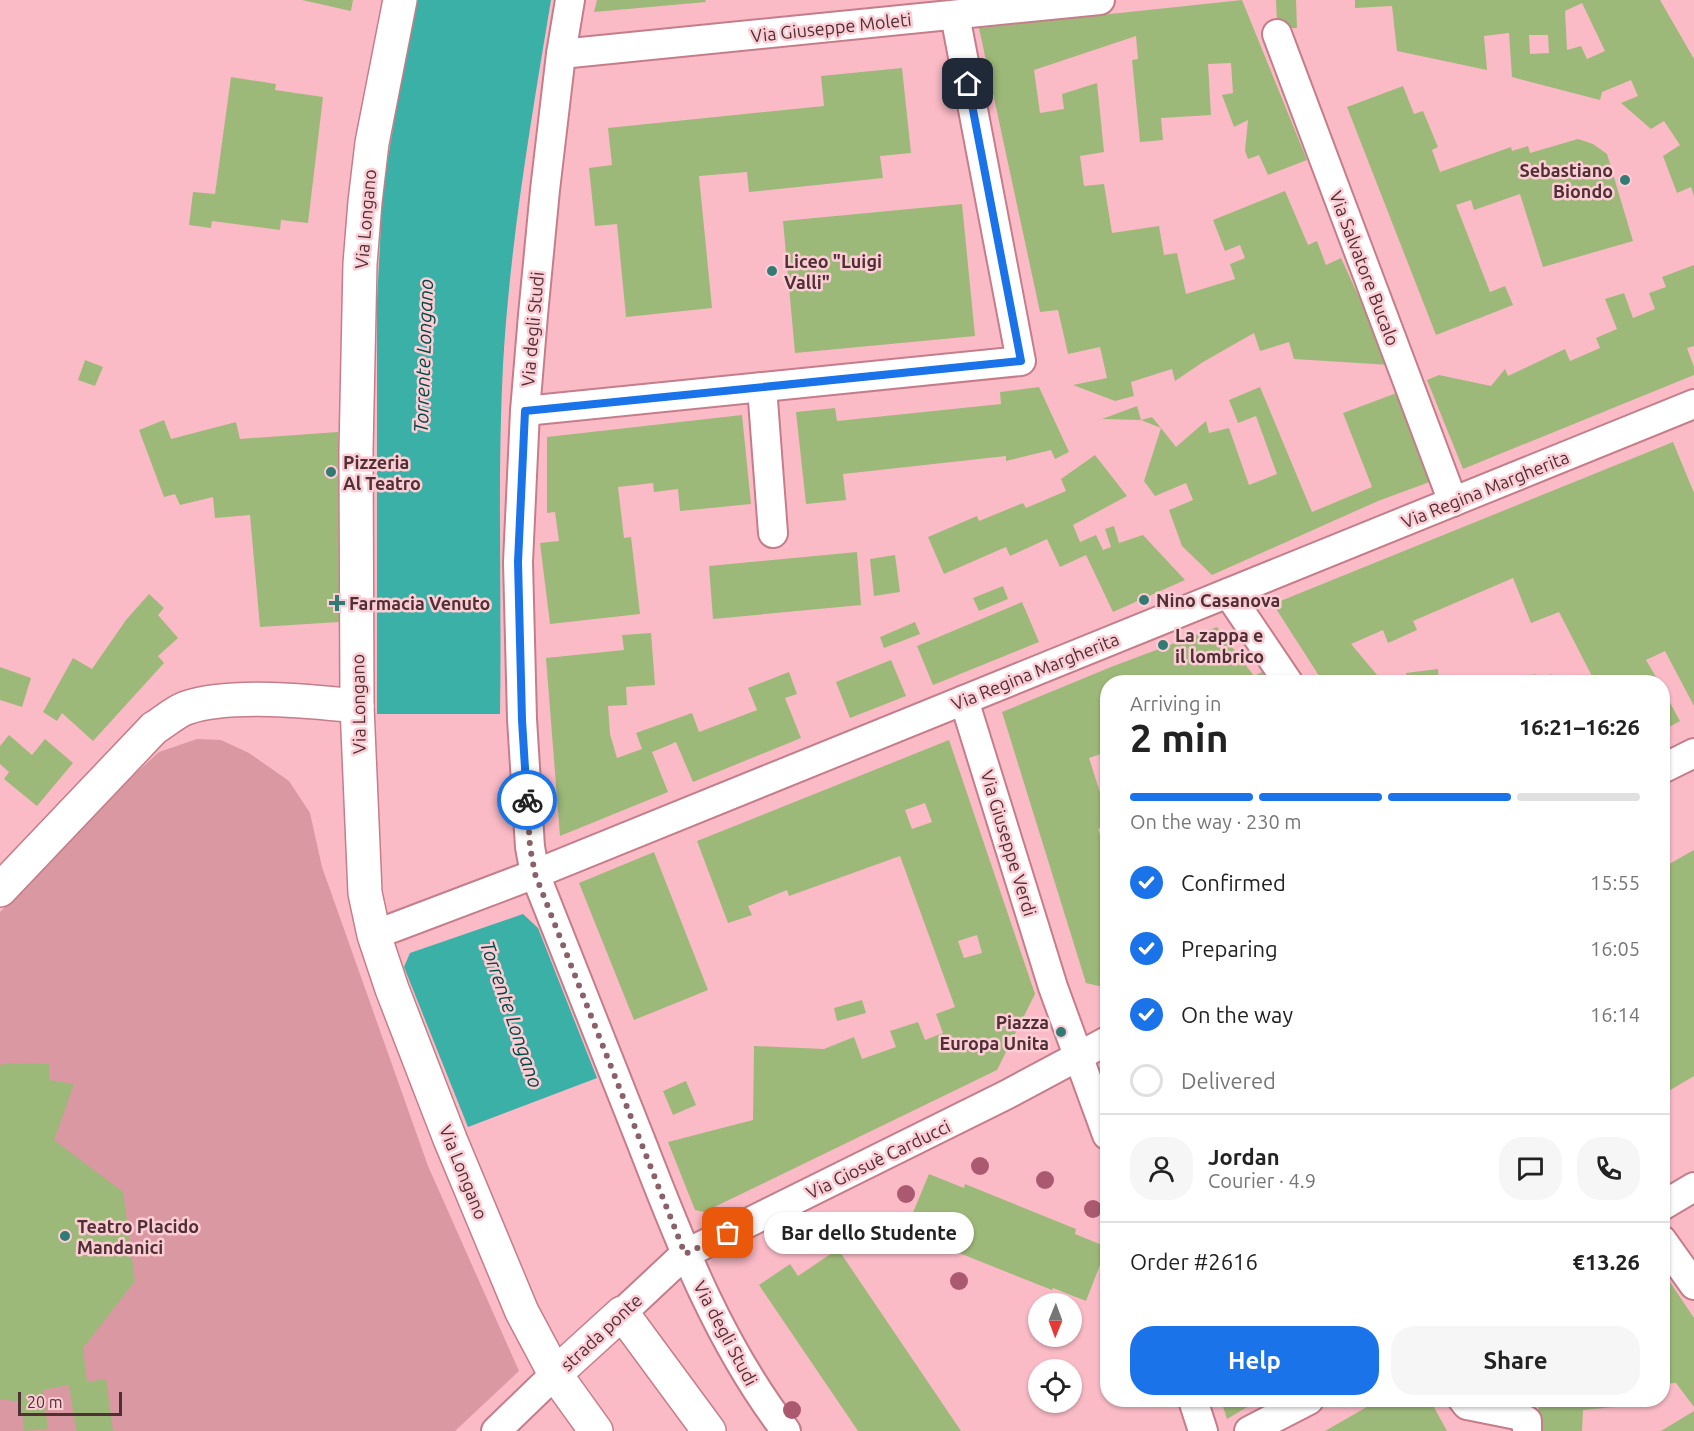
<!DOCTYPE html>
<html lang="en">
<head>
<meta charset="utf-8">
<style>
  :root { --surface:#fff; --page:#f6f6f6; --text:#222; --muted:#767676; --line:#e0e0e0; --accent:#1a73e8 }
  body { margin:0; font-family:Ubuntu,sans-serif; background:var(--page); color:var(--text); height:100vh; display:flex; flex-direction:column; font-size:22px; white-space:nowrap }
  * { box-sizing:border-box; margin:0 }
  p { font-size:20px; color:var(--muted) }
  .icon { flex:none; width:33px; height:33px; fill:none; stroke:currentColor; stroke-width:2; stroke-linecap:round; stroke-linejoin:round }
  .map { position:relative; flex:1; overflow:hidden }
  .details { position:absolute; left:1100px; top:675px; width:570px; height:732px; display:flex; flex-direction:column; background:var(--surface); border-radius:24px; box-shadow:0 2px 4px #0004 }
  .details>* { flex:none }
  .needle { width:39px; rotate:181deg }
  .fabs { position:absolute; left:1028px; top:1293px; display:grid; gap:12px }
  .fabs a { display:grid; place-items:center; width:54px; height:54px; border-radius:50%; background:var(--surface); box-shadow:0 2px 4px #0004; font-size:30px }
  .scale { position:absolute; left:18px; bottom:15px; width:104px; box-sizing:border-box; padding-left:6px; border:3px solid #4e3035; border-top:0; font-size:16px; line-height:21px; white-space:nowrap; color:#4e3035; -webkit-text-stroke:4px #fdcdd5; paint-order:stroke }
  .pin { position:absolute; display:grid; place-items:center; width:51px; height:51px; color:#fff; margin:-26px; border-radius:12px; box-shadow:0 3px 9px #0006 }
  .courier { position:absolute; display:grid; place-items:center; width:60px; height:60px; margin:-30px; border:4px solid #1a73e8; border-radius:50%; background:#fff; color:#222; box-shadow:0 2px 8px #0007 }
  .bubble { position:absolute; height:42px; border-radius:21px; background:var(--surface); box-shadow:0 2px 4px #0004; font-size:20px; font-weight:600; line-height:42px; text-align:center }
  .overview em { font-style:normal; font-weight:600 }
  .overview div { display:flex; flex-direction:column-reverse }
  .overview { display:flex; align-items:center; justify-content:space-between; height:102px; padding:0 30px }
  h1 { font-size:39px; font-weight:600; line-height:45px }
  .bar { display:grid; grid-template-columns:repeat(4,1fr); gap:9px 6px; align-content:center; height:72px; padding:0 30px }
  .bar i { height:8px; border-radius:4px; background:var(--line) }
  .bar .on { background:var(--accent) }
  .bar p { grid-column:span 4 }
  .line { display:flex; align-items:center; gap:15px; padding:0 30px; border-top:2px solid var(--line) }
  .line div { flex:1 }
  .round { display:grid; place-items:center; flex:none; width:63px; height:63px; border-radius:24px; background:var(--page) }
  ol { padding:0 30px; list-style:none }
  li { display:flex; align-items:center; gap:18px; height:66px }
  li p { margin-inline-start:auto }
  li .icon { padding:6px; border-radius:50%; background:var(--accent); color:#fff; stroke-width:4 }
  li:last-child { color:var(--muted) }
  li i { width:33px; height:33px; border:3px solid var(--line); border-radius:50% }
  .button { display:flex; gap:12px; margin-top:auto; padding:12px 30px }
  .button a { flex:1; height:69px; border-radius:24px; background:var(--accent); color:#fff; font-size:24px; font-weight:600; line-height:69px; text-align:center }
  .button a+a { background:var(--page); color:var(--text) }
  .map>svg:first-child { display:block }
  .green { fill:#da98a3 }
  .water { fill:#3ab0a7 }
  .building { fill:#9db979; fill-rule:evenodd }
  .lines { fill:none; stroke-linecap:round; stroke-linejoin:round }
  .minor-casing { stroke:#c57d8a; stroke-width:32 }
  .tertiary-casing { stroke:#c57d8a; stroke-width:36 }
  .minor { stroke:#fff; stroke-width:28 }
  .tertiary { stroke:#fff; stroke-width:33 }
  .tree { fill:#aa5971 }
  .done { stroke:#8a6168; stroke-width:6; stroke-dasharray:0 10.8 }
  .route { stroke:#1a73e8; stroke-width:8 }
  .poi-dot { fill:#327a74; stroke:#fdcdd5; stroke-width:2 }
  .labels { text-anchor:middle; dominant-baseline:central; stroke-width:5; stroke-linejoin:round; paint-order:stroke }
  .street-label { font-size:18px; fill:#4e3035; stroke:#fdcdd5 }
  .poi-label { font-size:18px; font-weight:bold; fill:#4e3035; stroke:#fdcdd5; text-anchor:start }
  .water-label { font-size:20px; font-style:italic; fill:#004a45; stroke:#fdcdd5 }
</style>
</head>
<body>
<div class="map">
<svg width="1694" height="1431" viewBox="0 0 1694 1431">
  <rect width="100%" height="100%" fill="#fabbc6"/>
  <!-- green -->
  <polygon class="green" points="197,739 221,740 249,753 289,781 310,813 322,867 428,1166 519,1371 455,1431 0,1431 0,912 117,790 159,752"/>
  <!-- water -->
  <g class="water">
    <path d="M415,0H551C531,121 510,242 503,365C497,481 502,598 500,714H377V301L383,187Z"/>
    <polygon points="523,914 538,928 597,1078 468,1127 404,967 410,953"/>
  </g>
  <!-- building -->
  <g class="building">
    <polygon points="302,0 353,0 351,11"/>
    <polygon points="597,0 705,0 706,2 594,12"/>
    <polygon points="1242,0 1307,160 1268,175 1259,155 1248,159 1245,151 1248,120 1234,127 1222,95 1233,93 1231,63 1208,64 1211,115 1161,118 1163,140 1140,142 1132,60 1138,59 1136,36 1034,70 1040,113 1064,109 1062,94 1097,83 1104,152 1080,156 1084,186 1104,184 1112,233 1159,226 1164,255 1177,253 1186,294 1235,279 1230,264 1245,258 1240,245 1225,251 1213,220 1285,191 1308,245 1317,241 1326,265 1341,258 1390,365 1294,359 1289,342 1260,351 1254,333 1203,362 1175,381 1172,369 1131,382 1134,396 1115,401 1073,385 1107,378 1100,347 1068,354 1058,310 1040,312 979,28"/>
    <polygon points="1276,0 1296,0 1297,28 1286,28 1277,22"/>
    <path d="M1355,0H1660L1694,59V196L1691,187L1677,193L1663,156L1680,145L1664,121L1651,129L1621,103L1638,96L1631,80L1602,92L1600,100L1512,77L1509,33L1484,36L1487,70L1397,51L1392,6L1355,8ZM1582,3L1605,51L1587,59L1581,46L1567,50L1565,11ZM1529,35H1548L1549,53L1530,54Z"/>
    <polygon points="902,68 911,153 880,156 883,178 749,192 747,172 699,176 712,308 626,317 617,224 595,226 589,168 612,165 608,128 824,106 821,76"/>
    <polygon points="231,77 276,84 275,90 323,97 308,223 281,220 280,230 212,221 211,228 189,225 193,192 215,194"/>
    <polygon points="1403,86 1414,114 1423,111 1438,147 1432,150 1440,172 1511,147 1512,151 1528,146 1530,153 1578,139 1593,144 1607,154 1633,241 1543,267 1520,194 1474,210 1471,200 1456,205 1490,292 1505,286 1513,305 1436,335 1347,107"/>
    <polygon points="962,204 975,336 795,353 783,221"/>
    <polygon points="1694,265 1694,346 1687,348 1694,367 1694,375 1463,469 1427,380 1439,375 1491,386 1505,369 1508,376 1565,349 1570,361 1600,348 1596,338 1617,329 1605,299 1624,293 1633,318 1655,309 1649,293 1666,287 1662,277"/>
    <polygon points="85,360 103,367 95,386 78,380"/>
    <polygon points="1039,387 1069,452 1055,459 1051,450 1006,461 1006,456 843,474 846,500 806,504 796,412 835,408 837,421 1001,404 1000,392"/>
    <polygon points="1260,387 1312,512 1372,487 1343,413 1402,391 1435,480 1378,501 1212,575 1182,546 1169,510 1193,500 1186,483 1155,496 1144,481 1161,428 1176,447 1206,421 1209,433 1229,428 1249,485 1277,474 1256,416 1238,423 1229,400"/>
    <polygon points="1137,406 1141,420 1152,417 1161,428 1141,420 1102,419"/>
    <polygon points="742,415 751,504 680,511 678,489 654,492 653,483 618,487 624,538 631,537 640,614 550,624 540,543 559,541 555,512 547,513 547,437"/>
    <polygon points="164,420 171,439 236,422 240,439 338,432 339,622 260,627 250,515 215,518 213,497 180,505 175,494 164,497 139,430"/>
    <polygon points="1673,442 1694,493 1694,706 1665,651 1646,660 1659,682 1626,682 1624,678 1612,682 1595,682 1559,612 1531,623 1513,578 1413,621 1417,630 1388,643 1383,630 1351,644 1383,682 1323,682 1273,604"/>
    <polygon points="1095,455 1127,496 1073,525 1080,542 1096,535 1103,550 1111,547 1105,529 1114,526 1119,543 1143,535 1185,580 1113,612 1086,555 1060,567 1047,539 1010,556 1006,547 944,574 928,537 977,516 979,521 1023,503 1026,508 1066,491 1061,479"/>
    <polygon points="857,552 861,605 713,619 709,566"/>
    <polygon points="895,555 900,592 874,596 870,559"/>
    <polygon points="1003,586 1008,599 979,611 973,598"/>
    <polygon points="149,594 164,608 158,615 178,638 158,656 164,663 114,718 93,741 62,713 57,721 43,712 73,658 92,669 126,620"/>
    <polygon points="1022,602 1039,642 933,685 917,646"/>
    <polygon points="915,622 920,634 884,648 880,637"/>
    <polygon points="1217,627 1254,676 1264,671 1268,682 1107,682 1107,752 1089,758 1107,814 1107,825 1098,829 1107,856 1107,988 1086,983 1002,712 1111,667"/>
    <polygon points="651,633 655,685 626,687 627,705 608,706 610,734 617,758 642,749 636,733 692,713 699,732 757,710 748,688 789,672 797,694 785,698 801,738 693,782 676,742 662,748 652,752 668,792 560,836 546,658 624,650 622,635"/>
    <polygon points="891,660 906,696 850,718 836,682"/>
    <polygon points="0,667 31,678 22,707 0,700"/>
    <polygon points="1438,669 1439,682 1408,682 1406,673"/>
    <polygon points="1535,674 1537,681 1551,674 1555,682 1515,682"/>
    <polygon points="1662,688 1680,721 1662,731"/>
    <polygon points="9,735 32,755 45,739 73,763 37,806 4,779 9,772 0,764 0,746"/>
    <path d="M949,740L1035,994L997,1070L704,1212L695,1210L668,1142L753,1120L754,1046L824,1049L854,1037L862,1059L896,1047L890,1031L918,1022L925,1040L943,1033L936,1014L955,1007L900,856L789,896L787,890L748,906L752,915L728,923L697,841ZM925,803L932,822L912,829L905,810ZM977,935L982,953L964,958L958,941Z"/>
    <polygon points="1694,850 1694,1076 1662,1095 1662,868"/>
    <polygon points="654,852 708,990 634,1020 579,883"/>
    <polygon points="862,1000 866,1013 837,1021 834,1008"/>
    <polygon points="10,1063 49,1064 49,1080 74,1084 54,1140 123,1192 135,1281 83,1348 87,1382 106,1379 113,1431 76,1431 69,1385 43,1390 48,1429 24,1431 21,1402 0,1399 0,1065"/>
    <polygon points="686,1081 696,1105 673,1115 663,1091"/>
    <polygon points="929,1174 964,1188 965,1184 1076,1229 1075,1234 1107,1247 1086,1301 1053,1288 1052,1290 939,1245 941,1240 907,1227"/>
    <polygon points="838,1249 961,1431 858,1431 759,1285 790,1264 798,1276"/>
    <polygon points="1662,1270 1694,1318 1694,1407 1676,1383 1662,1384"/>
    <polygon points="1221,1400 1259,1400 1227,1419"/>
    <polygon points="1379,1400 1430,1400 1447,1431 1325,1431"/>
    <polygon points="1538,1400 1622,1400 1624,1406 1583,1410 1582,1431 1540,1431"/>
    <polygon points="1694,1411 1694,1431 1661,1431"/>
  </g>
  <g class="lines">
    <defs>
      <g id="minor">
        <path d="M570,0L561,54L545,190L533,315L525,411L518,562L522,719L530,847L535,874C570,964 606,1054 642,1144C681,1245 720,1345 786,1431"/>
        <polyline points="1277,34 1453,502"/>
        <polyline points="561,54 1100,0"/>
        <polyline points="762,387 773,533"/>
        <polyline points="525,411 1021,361 955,15"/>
        <polyline points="1228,593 1288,682"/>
        <polyline points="964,700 1053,987 1107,1135"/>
        <polyline points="1662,769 1694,753"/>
        <polyline points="374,935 535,874 1694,404"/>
        <polyline points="1662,1206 1694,1187"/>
        <polyline points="1662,1240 1694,1285"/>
        <polyline points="622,1313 685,1254 1006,1095 1107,1041"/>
        <polyline points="1193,1400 1203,1431"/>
        <polyline points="1463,1400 1467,1405 1517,1415 1527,1421 1527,1431"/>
        <polyline points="496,1431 555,1374"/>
        <polyline points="1249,1431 1309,1400"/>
      </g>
      <g id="tertiary">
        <polyline points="400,0 372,143 365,202 360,264 356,450 357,706 365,893 374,935 392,989 450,1139 522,1312 555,1374 596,1431"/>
        <path d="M0,890L154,728C164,722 175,712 186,708C230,693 309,701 357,706"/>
        <polyline points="555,1374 622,1313 709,1431"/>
      </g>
    </defs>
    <!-- minor casing -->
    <use href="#minor" class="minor-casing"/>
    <!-- tertiary casing -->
    <use href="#tertiary" class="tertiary-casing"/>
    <!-- minor -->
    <use href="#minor" class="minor"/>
    <!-- tertiary -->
    <use href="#tertiary" class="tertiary"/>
  </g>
  <!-- trees -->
  <g class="tree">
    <circle cx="980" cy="1166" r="9"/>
    <circle cx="1045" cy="1180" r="9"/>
    <circle cx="906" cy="1194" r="9"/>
    <circle cx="1093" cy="1209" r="9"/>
    <circle cx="959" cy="1281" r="9"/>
    <circle cx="792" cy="1410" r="9"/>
  </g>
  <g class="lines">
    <!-- done -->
    <polyline class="done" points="527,800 530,847 535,874 685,1254 728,1233"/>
    <!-- route -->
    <polyline class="route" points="527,800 522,720 518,562 525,411 1021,361 968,84"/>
  </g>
  <!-- markers -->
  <g class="poi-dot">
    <circle cx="1625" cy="180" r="6"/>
    <circle cx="772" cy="271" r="6"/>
    <circle cx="331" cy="472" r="6"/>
    <circle cx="1144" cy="600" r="6"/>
    <path d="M334 594h6v6h6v6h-6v6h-6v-6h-6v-6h6z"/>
    <circle cx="1163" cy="645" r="6"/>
    <circle cx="1061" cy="1032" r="6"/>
    <circle cx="65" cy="1236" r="6"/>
  </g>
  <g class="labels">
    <!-- street labels -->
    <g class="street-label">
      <text transform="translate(831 27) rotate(-6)">Via Giuseppe Moleti</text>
      <text transform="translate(365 219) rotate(-85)">Via Longano</text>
      <text transform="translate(1365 268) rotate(69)">Via Salvatore Bucalo</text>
      <text transform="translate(532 329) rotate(-85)">Via degli Studi</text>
      <text transform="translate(1485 489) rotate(-22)">Via Regina Margherita</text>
      <text transform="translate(1035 671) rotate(-22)">Via Regina Margherita</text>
      <text transform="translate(358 704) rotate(-91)">Via Longano</text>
      <text transform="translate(1009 843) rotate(73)">Via Giuseppe Verdi</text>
      <text transform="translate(878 1159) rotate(-26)">Via Giosuè Carducci</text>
      <text transform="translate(464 1172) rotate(68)">Via Longano</text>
      <text transform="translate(601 1332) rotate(-43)">strada ponte</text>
      <text transform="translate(726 1333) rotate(62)">Via degli Studi</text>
    </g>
    <!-- poi labels -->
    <g class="poi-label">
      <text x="1613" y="170" text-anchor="end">Sebastiano<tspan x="1613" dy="21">Biondo</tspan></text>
      <text x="784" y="261">Liceo "Luigi<tspan x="784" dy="21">Valli"</tspan></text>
      <text x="343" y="462">Pizzeria<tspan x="343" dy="21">Al Teatro</tspan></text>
      <text x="1156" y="600">Nino Casanova</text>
      <text x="349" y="603">Farmacia Venuto</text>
      <text x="1175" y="635">La zappa e<tspan x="1175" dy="21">il lombrico</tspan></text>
      <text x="1049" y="1022" text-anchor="end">Piazza<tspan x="1049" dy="21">Europa Unita</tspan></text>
      <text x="77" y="1226">Teatro Placido<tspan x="77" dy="21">Mandanici</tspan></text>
    </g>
    <!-- water labels -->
    <g class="water-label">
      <text transform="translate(423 356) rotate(-88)">Torrente Longano</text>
      <text transform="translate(512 1014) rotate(71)">Torrente Longano</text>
    </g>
  </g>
</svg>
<div class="fabs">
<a><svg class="needle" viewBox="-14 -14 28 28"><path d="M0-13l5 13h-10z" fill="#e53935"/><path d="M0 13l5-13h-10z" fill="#767676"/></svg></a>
<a><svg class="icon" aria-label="locate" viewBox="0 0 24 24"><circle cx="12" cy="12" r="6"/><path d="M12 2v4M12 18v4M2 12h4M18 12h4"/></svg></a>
</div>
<div class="scale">20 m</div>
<div class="pin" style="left:728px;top:1233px;background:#ea580c"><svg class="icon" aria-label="bag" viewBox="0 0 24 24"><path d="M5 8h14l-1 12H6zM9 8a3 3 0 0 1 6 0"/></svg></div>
<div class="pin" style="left:968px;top:84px;background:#1f2937"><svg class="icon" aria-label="home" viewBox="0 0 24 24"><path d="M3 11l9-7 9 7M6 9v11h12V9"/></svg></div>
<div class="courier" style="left:527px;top:800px"><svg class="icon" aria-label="bike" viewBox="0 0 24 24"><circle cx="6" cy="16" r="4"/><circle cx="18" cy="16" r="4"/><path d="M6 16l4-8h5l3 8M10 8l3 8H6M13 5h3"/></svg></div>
<div class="bubble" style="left:764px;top:1212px;width:210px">Bar dello Studente</div>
<section class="details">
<div class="overview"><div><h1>2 min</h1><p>Arriving in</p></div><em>16:21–16:26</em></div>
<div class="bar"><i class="on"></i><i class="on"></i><i class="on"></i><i></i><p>On the way · 230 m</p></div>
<ol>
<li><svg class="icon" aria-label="check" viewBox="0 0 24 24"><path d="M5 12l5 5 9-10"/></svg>Confirmed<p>15:55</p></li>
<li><svg class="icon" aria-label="check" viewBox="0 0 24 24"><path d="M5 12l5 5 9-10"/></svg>Preparing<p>16:05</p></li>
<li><svg class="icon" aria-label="check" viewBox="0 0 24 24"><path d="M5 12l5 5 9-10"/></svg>On the way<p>16:14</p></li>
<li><i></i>Delivered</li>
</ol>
<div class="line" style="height:108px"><a class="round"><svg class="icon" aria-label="person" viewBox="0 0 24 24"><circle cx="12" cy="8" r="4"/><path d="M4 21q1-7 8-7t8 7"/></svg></a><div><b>Jordan</b><p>Courier · 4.9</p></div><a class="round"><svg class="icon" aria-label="chat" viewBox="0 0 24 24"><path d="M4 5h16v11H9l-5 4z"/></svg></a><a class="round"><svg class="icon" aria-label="phone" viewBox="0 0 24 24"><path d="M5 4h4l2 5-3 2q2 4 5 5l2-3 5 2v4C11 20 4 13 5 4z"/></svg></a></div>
<div class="line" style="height:78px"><div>Order #2616</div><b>€13.26</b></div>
<div class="button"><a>Help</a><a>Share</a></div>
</section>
</div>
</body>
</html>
